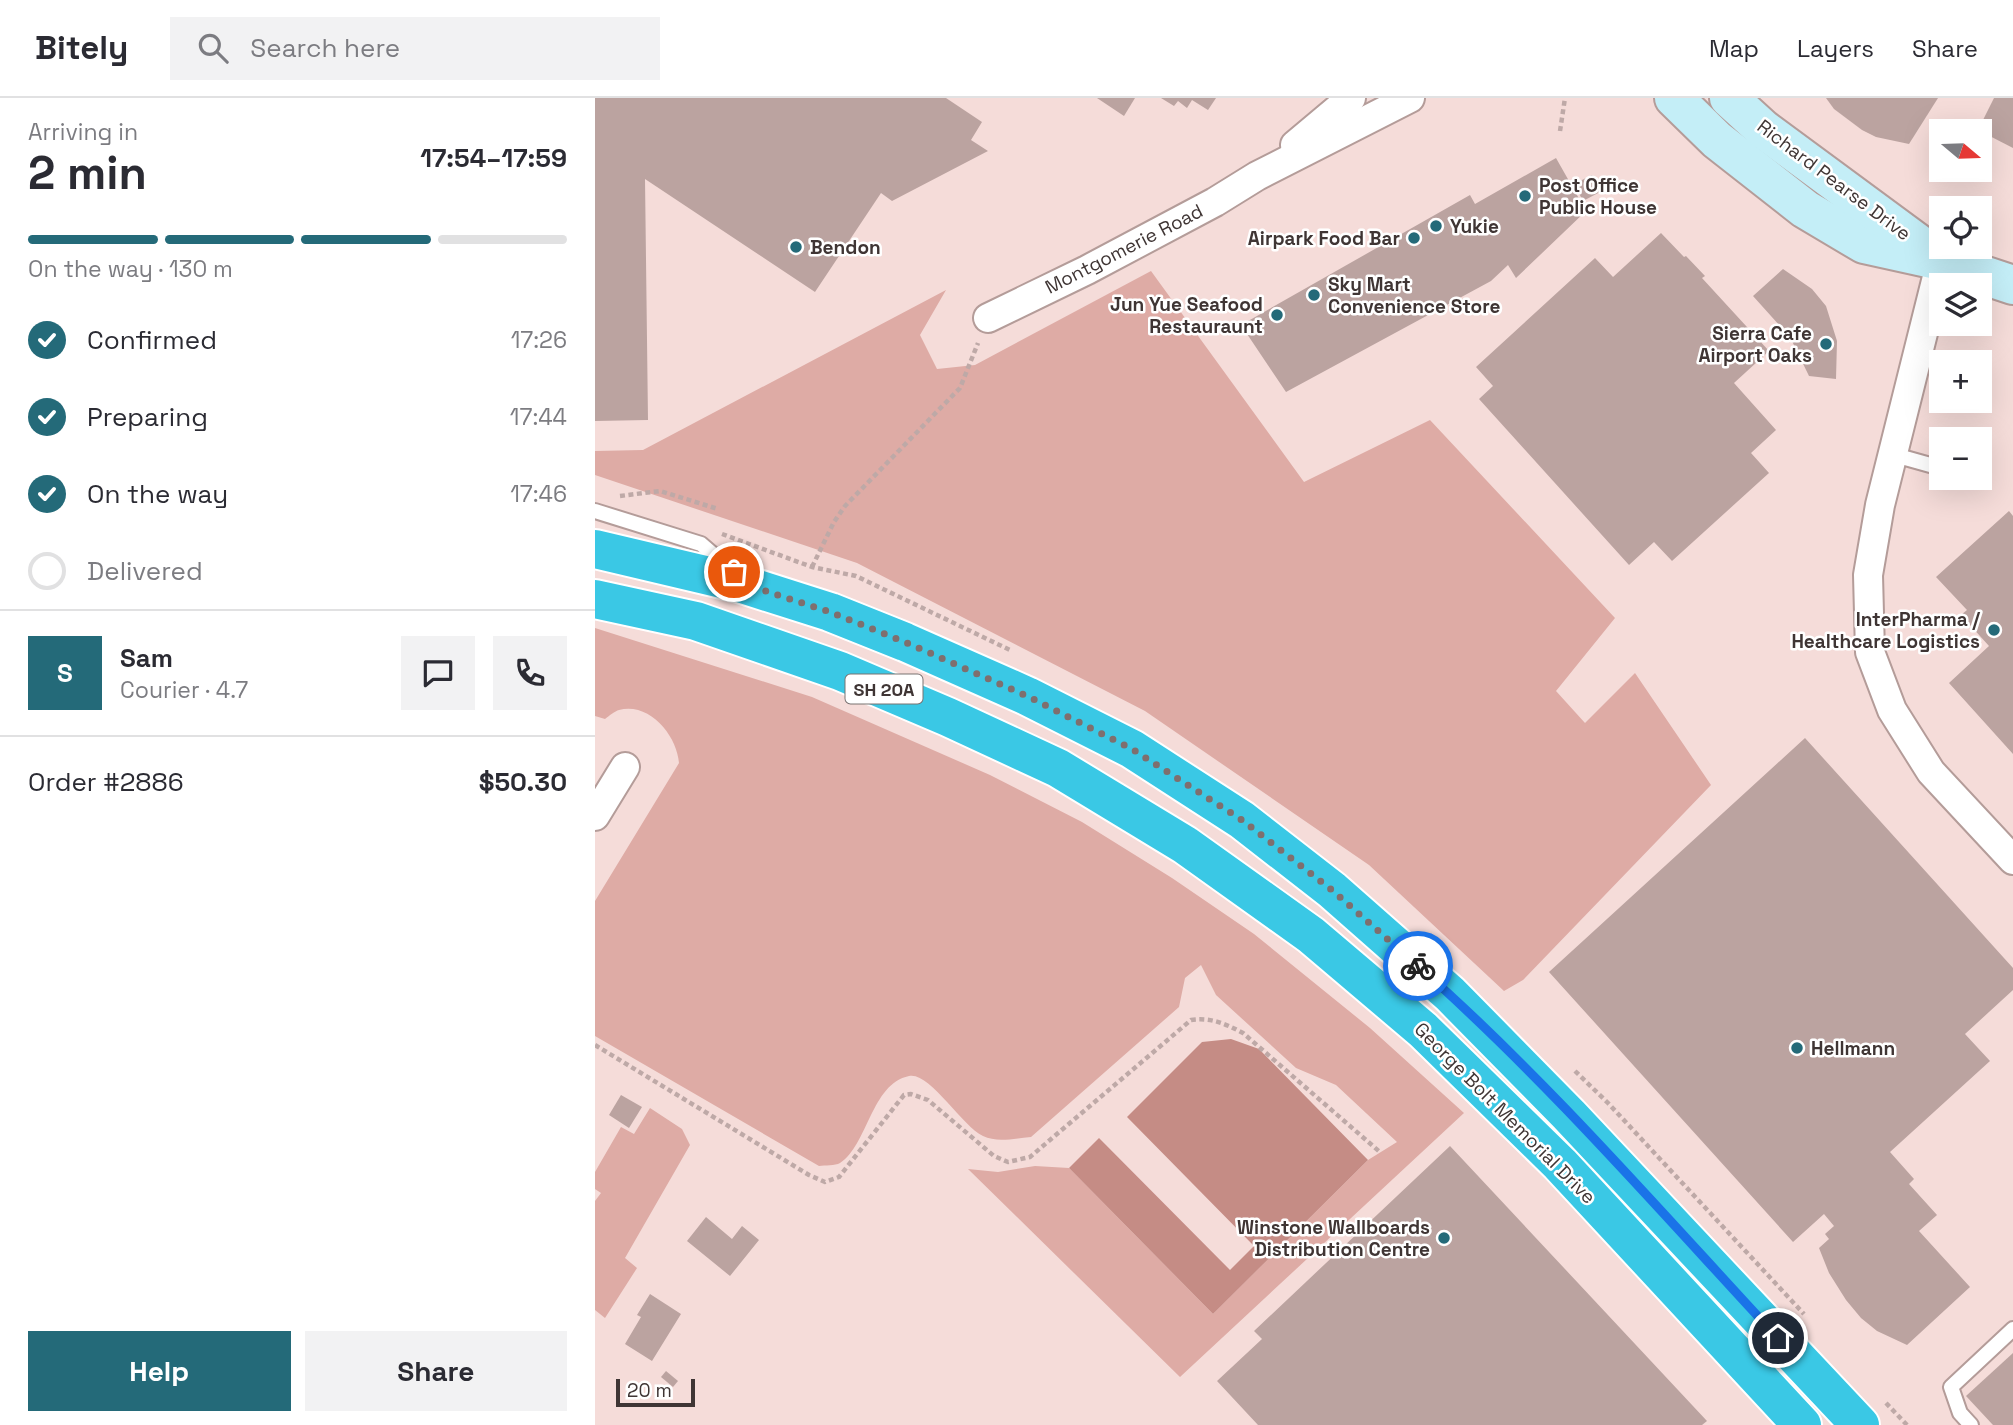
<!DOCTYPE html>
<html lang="en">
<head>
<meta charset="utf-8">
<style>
  :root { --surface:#fff; --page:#f2f2f3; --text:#2b2b33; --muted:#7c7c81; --line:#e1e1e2; --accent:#246a79 }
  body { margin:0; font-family:"Space Grotesk",sans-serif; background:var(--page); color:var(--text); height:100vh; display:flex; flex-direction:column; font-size:26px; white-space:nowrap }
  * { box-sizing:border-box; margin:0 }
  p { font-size:23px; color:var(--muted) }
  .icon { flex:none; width:38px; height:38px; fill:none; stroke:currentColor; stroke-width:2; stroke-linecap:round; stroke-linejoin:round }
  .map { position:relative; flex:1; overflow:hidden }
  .drawer { display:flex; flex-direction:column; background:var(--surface); width:595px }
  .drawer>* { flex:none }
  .needle { width:46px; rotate:109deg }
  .fabs { position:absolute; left:1334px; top:21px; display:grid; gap:14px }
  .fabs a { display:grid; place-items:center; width:63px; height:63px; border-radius:0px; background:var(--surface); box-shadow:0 7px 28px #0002; font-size:35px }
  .scale { position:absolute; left:21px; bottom:18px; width:79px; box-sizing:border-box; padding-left:7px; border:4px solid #3f3534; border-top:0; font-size:19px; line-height:24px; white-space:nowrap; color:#3f3534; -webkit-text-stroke:5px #fff; paint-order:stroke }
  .pin { position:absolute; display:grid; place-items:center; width:60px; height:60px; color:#fff; margin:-30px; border:4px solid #fff; border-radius:50%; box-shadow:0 2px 7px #0007 }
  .courier { position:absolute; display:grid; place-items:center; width:70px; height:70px; margin:-35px; border:5px solid #1a73e8; border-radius:50%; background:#fff; color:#222; box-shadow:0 2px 9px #0007 }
  .overview em { font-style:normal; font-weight:700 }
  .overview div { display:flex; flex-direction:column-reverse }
  .overview { display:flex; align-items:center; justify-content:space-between; height:119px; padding:0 28px }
  h1 { font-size:46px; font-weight:700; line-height:52px }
  .bar { display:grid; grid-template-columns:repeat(4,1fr); gap:10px 7px; align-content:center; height:84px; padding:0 28px }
  .bar i { height:9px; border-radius:5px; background:var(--line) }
  .bar .current { background:var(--accent) }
  .bar p { grid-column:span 4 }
  .line { display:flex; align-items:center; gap:18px; padding:0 28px; border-top:2px solid var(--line) }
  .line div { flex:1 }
  .round { display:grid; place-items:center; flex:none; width:74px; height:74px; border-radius:0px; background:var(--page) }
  ol { padding:0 28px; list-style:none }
  li { display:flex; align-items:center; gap:21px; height:77px }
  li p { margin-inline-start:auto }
  li .icon { padding:7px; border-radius:50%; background:var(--accent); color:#fff; stroke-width:4 }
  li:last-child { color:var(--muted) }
  li i { width:38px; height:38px; border:4px solid var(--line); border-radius:50% }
  .cta { display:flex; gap:14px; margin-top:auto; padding:14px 28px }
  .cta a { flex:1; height:80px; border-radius:0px; background:var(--accent); color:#fff; font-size:28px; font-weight:700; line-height:80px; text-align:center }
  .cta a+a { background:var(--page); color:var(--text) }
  header { display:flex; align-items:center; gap:42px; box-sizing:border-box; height:98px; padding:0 35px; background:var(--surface); border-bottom:2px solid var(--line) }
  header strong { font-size:33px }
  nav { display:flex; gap:38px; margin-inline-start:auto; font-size:24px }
  .search { width:490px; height:63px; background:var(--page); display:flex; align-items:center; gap:18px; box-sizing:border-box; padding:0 24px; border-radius:0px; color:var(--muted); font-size:26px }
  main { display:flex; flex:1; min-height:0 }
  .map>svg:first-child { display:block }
  .green { fill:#deaba5 }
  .water { fill:#c58c85 }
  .building { fill:#bba3a0 }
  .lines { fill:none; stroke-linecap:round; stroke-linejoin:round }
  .lane-casing { stroke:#b49c99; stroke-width:18 }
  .street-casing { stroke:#b49c99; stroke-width:32 }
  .secondary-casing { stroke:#b49c99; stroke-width:42 }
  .highway-casing { stroke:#fff; stroke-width:42 }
  .path { stroke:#bea9a7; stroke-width:4.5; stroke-dasharray:5 3.5; stroke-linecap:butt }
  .lane { stroke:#fff; stroke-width:14 }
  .street { stroke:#fff; stroke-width:28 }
  .secondary { stroke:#c4eef7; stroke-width:38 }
  .highway { stroke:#3ac8e5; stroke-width:38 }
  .done { stroke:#7f6f6e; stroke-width:7; stroke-dasharray:0 12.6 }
  .route { stroke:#1a73e8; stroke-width:9 }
  .poi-dot { fill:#246a79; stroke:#fff; stroke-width:2.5 }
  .labels { text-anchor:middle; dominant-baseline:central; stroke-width:5; stroke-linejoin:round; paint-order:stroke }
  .shield { fill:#fff; stroke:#797271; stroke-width:2 }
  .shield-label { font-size:18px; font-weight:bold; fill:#3f3534 }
  .street-label { font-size:19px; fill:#3f3534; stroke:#fff }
  .poi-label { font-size:19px; font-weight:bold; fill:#3f3534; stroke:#fff; text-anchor:start }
</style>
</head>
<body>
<header>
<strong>Bitely</strong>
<div class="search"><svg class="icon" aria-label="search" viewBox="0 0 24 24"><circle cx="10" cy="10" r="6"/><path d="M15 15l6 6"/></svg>Search here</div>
<nav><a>Map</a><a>Layers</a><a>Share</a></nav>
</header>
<main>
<section class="drawer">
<div class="overview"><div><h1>2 min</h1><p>Arriving in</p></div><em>17:54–17:59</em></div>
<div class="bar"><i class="current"></i><i class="current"></i><i class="current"></i><i></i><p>On the way · 130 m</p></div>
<ol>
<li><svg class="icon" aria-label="check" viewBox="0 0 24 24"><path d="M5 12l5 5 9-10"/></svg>Confirmed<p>17:26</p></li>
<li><svg class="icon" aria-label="check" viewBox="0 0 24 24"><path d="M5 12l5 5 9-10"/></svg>Preparing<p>17:44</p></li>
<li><svg class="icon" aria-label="check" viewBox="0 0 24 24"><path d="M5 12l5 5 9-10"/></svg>On the way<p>17:46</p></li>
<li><i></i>Delivered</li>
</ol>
<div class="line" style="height:126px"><b class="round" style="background:var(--accent);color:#fff">S</b><div><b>Sam</b><p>Courier · 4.7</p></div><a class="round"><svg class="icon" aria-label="chat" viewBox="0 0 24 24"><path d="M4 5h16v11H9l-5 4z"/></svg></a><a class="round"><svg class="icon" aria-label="phone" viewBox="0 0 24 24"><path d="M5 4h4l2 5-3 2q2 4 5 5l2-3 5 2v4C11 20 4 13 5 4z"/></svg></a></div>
<div class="line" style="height:91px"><div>Order #2886</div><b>$50.30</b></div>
<div class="cta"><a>Help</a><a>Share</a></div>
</section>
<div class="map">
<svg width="1418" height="1327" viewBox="0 0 1418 1327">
  <rect width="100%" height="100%" fill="#f5dcd9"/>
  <!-- green -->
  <g class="green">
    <polygon points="556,173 709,384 835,322 1020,520 961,593 990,625 1040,575 1116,687 928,882 909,893 774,767 550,613 262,465 0,377 0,353 48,352 351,192 325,237 342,271 380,267"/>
    <path d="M0,530L217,599L395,677L487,724L577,780L659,836L775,930L869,1015L585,1279L373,1071L403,1074L440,1068L474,1070L618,1216L773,1062L802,1044L741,987L701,970L621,897L606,867L590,880L584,909L436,1039C421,1040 402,1045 388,1038C367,1028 334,973 314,978C276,986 273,1047 245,1065C240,1068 230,1067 224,1068L0,938V803L84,665C82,638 55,604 24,612C20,613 14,618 10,621L0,618Z"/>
    <polygon points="55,1010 87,1031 95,1047 30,1160 42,1170 10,1220 0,1212 0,1103 6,1095 0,1091 0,1074 26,1029 39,1036"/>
  </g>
  <!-- water -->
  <polygon class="water" points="636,941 664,951 773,1062 618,1216 474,1070 504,1040 635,1172 659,1148 532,1019 607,944"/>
  <!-- building -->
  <g class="building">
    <polygon points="0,0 351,0 387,24 376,42 393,53 297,103 286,95 220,194 50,81 53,322 0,323"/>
    <polygon points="502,0 540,0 529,18"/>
    <polygon points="566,0 621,0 613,12 597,2 592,10 583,3 579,8"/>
    <polygon points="1231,0 1343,0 1314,46 1281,39 1267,32 1239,11"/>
    <polygon points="1399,0 1418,0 1418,50 1383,32"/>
    <polygon points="961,60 991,113 921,180 913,167 896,183 691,294 646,227 875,97 880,106"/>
    <polygon points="997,77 1005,94 988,103 979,86"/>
    <polygon points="1066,135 1089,159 1091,158 1110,178 1107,180 1174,253 1139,285 1181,332 1156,355 1174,375 1077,463 1059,444 1034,467 884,301 898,288 881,269 1000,160 1018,179"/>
    <polygon points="1188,171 1217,191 1231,208 1242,243 1241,281 1214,278 1195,239 1158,198"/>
    <polygon points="1414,413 1418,418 1418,656 1354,585 1394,548 1366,517 1372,512 1341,479"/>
    <polygon points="1210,640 1418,870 1418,892 1370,936 1395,963 1295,1054 1319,1081 1314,1086 1342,1117 1324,1133 1375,1189 1312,1247 1282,1233 1266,1220 1251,1202 1234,1175 1224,1150 1234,1141 1230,1136 1239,1128 1229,1116 1198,1144 954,874"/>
    <polygon points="26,997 47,1009 34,1030 14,1017"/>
    <polygon points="855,1048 1112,1323 1107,1327 663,1327 622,1283 667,1241 659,1233"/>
    <polygon points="111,1119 137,1141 147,1128 164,1142 135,1178 92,1143"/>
    <polygon points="55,1196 86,1216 57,1263 30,1246 46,1219 42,1217"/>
    <polygon points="1418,1255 1418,1327 1398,1327 1371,1298"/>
    <polygon points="71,1273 83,1283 78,1289 66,1279"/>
  </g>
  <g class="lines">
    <defs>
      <g id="lane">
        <polyline points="1296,356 1346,370"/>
        <polyline points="0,413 106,446 135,471"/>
        <polyline points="1376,1327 1365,1315 1356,1289 1418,1231"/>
      </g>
      <g id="street">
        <polyline points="700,47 756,0"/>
        <polyline points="1346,163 1285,407 1273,477 1275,554 1297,612 1336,674 1418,762"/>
        <polyline points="393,220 492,172 620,104 662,78 815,0"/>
        <polyline points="0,718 30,669"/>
      </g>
      <g id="secondary">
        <polyline points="1079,0 1122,42 1210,111 1269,146 1346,163 1418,187"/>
        <polyline points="1134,0 1168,31 1336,155"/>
      </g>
      <g id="highway">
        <polyline points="0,451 144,485 235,514 310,544 432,598 537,651 647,722 737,792 855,896 974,1017 1265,1327"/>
        <polyline points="0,501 101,523 245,573 353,619 463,670 590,747 716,837 828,932 965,1066 1207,1327"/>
      </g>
    </defs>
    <!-- lane casing -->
    <use href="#lane" class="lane-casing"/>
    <!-- street casing -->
    <use href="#street" class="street-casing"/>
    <!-- secondary casing -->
    <use href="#secondary" class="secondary-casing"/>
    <!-- highway casing -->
    <use href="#highway" class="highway-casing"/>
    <!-- path -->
    <g class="path">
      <polyline points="965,33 970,0"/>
      <polyline points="25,398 65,393 123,411"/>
      <polyline points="127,436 217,469 261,478 417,553"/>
      <polyline points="217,469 239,424 250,408 365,290 383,245"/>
      <path d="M0,947L214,1077L230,1084L244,1079L309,997L316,996L333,1002L399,1058L413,1064L435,1059L596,922C616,919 631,926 648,935L786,1055"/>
      <polyline points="980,973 1013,1005 1209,1216"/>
      <polyline points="1291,1305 1312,1327"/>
    </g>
    <!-- lane -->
    <use href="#lane" class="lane"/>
    <!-- street -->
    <use href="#street" class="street"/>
    <!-- secondary -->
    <use href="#secondary" class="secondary"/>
    <!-- highway -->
    <use href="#highway" class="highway"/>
  </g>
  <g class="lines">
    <!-- done -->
    <polyline class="done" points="139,474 155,488 235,514 310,544 432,598 537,651 647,722 737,792 823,868"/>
    <!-- route -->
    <path class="route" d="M823,868C952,982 1066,1114 1183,1240"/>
  </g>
  <!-- markers -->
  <g class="poi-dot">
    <circle cx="930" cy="98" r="7"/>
    <circle cx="841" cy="128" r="7"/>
    <circle cx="819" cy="140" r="7"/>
    <circle cx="201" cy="149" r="7"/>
    <circle cx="719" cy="197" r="7"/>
    <circle cx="682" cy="217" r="7"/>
    <circle cx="1231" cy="246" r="7"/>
    <circle cx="1399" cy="532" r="7"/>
    <circle cx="1202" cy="950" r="7"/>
    <circle cx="849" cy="1140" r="7"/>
  </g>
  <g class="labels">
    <!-- shield labels -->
    <rect class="shield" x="250.5" y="576.5" width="77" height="29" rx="5"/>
    <g class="shield-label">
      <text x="289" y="591">SH 20A</text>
    </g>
    <!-- street labels -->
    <g class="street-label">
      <text transform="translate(1239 82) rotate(37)">Richard Pearse Drive</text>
      <text transform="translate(529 151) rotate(-27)">Montgomerie Road</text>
      <text transform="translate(910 1015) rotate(45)">George Bolt Memorial Drive</text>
    </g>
    <!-- poi labels -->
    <g class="poi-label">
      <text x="944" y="87">Post Office<tspan x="944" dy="22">Public House</tspan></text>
      <text x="855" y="128">Yukie</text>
      <text x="805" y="140" text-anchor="end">Airpark Food Bar</text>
      <text x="215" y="149">Bendon</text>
      <text x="733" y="186">Sky Mart<tspan x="733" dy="22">Convenience Store</tspan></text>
      <text x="668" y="206" text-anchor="end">Jun Yue Seafood<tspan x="668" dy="22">Restauraunt</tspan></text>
      <text x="1217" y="235" text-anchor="end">Sierra Cafe<tspan x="1217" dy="22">Airport Oaks</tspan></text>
      <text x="1385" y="521" text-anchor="end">InterPharma /<tspan x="1385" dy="22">Healthcare Logistics</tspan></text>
      <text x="1216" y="950">Hellmann</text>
      <text x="835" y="1129" text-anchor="end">Winstone Wallboards<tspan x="835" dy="22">Distribution Centre</tspan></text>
    </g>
  </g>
</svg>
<div class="fabs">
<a><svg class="needle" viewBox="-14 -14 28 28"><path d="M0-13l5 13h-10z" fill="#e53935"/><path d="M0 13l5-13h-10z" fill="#7c7c81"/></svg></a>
<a><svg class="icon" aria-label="locate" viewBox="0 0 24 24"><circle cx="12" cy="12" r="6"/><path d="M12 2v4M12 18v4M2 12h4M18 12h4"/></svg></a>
<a><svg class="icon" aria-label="layers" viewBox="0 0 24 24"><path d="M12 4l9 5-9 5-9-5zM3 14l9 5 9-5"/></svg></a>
<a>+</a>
<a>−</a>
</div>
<div class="scale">20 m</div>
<div class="pin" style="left:139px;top:474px;background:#ea580c"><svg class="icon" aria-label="bag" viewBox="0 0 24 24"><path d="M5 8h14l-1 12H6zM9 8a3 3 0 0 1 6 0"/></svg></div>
<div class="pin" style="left:1183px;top:1240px;background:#1f2937"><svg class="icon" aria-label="home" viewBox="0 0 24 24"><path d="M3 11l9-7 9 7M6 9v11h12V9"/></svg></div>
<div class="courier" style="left:823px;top:868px"><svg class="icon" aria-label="bike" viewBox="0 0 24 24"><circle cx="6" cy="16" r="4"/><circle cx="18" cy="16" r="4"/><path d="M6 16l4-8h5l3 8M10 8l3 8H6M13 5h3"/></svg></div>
</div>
</main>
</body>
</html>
